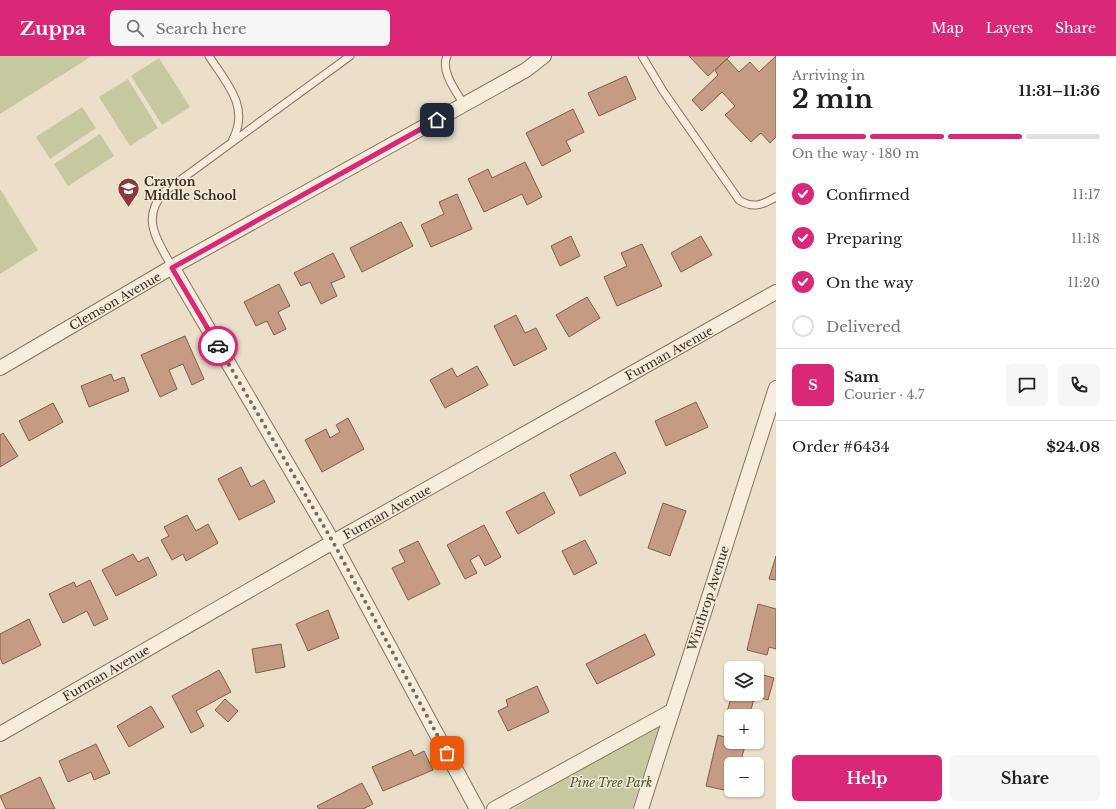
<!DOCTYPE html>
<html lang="en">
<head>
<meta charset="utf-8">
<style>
  :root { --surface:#fff; --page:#f6f6f6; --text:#222; --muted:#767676; --line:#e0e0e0; --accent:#db2777 }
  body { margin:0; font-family:"Libre Baskerville",serif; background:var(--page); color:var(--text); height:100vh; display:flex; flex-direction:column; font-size:15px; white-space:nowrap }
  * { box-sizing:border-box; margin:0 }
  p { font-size:13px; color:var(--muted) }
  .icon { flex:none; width:22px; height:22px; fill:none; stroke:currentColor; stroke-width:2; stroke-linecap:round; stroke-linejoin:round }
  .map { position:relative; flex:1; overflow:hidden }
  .sheet { display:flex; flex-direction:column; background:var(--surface); width:340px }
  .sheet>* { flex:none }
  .tools { position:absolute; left:724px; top:605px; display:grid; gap:8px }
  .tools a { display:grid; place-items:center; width:40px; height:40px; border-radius:6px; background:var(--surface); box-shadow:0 1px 3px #0004; font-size:20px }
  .pin { position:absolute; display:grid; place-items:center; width:34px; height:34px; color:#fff; margin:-17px; border-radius:8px; box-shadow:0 2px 6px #0006 }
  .courier { position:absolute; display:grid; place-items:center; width:40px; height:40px; margin:-20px; border:3px solid #db2777; border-radius:50%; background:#fff; color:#222; box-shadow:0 1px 5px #0007 }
  .head em { font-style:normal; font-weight:800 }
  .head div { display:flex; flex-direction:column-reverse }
  .head { display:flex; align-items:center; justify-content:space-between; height:68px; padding:0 16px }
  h1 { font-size:26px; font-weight:800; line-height:30px }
  .bar { display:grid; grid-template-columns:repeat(4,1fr); gap:6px 4px; align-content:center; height:48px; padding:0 16px }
  .bar i { height:5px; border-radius:3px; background:var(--line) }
  .bar .current { background:var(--accent) }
  .bar p { grid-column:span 4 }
  .line { display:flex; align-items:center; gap:10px; padding:0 16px; border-top:1px solid var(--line) }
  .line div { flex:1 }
  .round { display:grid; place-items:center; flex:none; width:42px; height:42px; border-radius:6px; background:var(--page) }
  ol { padding:0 16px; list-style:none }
  li { display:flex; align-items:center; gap:12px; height:44px }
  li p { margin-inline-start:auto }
  li .icon { padding:4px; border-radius:50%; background:var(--accent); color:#fff; stroke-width:4 }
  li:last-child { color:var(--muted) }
  li i { width:22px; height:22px; border:2px solid var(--line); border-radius:50% }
  .action { display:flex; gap:8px; margin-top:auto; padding:8px 16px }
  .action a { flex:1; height:46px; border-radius:6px; background:var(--accent); color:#fff; font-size:16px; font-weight:800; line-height:46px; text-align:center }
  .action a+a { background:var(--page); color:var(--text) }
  header { display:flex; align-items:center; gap:24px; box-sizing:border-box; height:56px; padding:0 20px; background:var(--accent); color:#fff }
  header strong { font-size:19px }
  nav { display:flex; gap:22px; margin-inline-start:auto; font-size:14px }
  .search { width:280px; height:36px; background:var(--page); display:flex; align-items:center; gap:10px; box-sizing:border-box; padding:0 14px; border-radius:6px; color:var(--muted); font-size:15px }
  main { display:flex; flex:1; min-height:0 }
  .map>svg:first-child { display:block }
  .green { fill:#c6c99f }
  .building { fill:#c69b84; stroke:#845c48 }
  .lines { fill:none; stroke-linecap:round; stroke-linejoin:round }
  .service-casing { stroke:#877260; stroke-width:9 }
  .minor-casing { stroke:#877260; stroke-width:16 }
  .service { stroke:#f6eddd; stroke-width:7 }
  .minor { stroke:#f6eddd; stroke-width:14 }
  .done { stroke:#776b5d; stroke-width:4; stroke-dasharray:0 7.2 }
  .route { stroke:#db2777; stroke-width:5 }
  .labels { text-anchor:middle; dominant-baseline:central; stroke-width:3; stroke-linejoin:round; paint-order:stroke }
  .poi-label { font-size:12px; font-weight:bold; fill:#382c22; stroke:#f3ead9; text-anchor:start }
  .street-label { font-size:12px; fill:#382c22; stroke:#f3ead9 }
  .park-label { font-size:12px; font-style:italic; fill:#4b532a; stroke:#f3ead9 }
</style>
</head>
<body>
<header>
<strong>Zuppa</strong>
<div class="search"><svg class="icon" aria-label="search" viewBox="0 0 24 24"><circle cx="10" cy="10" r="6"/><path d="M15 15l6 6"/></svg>Search here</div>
<nav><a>Map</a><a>Layers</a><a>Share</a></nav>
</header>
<main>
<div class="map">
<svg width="776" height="753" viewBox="0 0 776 753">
  <rect width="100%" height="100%" fill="#ebdfca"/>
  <!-- green -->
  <g class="green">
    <polygon points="0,0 92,0 0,58"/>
    <polygon points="159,2 190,51 162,69 131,20"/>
    <polygon points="128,23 158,72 130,90 99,41"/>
    <polygon points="82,51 96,72 50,103 36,81"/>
    <polygon points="100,78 114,100 68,130 54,108"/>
    <polygon points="0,133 38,194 0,218"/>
    <polygon points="660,668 632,753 513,753"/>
  </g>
  <!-- building -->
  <g class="building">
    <polygon points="689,0 730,0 708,20"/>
    <polygon points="776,0 776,81 770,87 761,77 751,86 725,59 735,50 722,36 702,55 692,44 718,19 715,14 727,3 739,16 750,6 759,16"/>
    <polygon points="626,20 636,43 599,60 588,37"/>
    <polygon points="573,53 584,76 566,85 571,95 542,110 526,77"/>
    <polygon points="525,106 542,141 527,149 522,138 484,156 468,123 488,113 492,122"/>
    <polygon points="457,138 472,173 431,191 421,169 444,158 439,146"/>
    <polygon points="401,166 413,190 362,216 350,192"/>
    <polygon points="571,180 580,200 560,210 551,190"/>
    <polygon points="701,180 712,199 681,216 671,197"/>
    <polygon points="642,188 662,230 617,250 604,221 627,210 621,197"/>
    <polygon points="333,197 345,221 331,227 337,240 321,248 310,226 301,230 294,217"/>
    <polygon points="279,228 290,250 278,256 286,273 274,279 267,265 256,270 244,246"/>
    <polygon points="587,241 600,262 569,281 556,259"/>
    <polygon points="516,259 525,277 536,272 547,293 514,310 494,270"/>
    <polygon points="185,280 204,323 192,329 183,308 169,314 177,333 160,341 141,299"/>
    <polygon points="477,310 488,329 445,352 430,324 452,312 457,321"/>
    <polygon points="111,318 114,325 124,321 129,335 89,351 81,330"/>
    <polygon points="696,346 708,371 666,390 655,365"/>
    <polygon points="53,347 63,366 29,385 19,365"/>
    <polygon points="348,362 364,393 322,416 305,384 326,373 330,382 340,376 336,369"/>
    <polygon points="3,377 18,400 0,411 0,379"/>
    <polygon points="615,396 626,417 580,440 570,419"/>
    <polygon points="241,411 251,431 264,424 275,446 239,464 218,423"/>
    <polygon points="544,436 555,457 518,478 506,456"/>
    <polygon points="663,447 686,455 670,500 648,492"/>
    <polygon points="187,459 196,475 208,468 218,487 186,505 183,498 172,504 161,484 169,480 164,471"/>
    <polygon points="484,469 501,501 485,510 479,499 470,504 477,517 465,523 447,489"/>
    <polygon points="585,484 597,507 574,519 562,495"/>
    <polygon points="418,485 440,528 408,544 392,512 405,506 399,494"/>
    <polygon points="133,498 138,506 148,501 157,519 116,540 102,514"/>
    <polygon points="776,500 776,524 769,523"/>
    <polygon points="90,524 108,563 94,570 87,555 63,567 49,538 74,526 76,531"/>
    <polygon points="758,548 776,553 776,593 769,591 767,599 747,594"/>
    <polygon points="328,554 339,582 308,595 296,568"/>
    <polygon points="29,563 41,589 3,608 0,602 0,578"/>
    <polygon points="645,578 655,599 597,628 586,608"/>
    <polygon points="281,588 285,611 256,617 252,593"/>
    <polygon points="219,614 231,636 196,655 204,670 191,677 172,640"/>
    <polygon points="757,617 774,622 768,644 755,640 749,660 740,660 727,656 732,638 757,638"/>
    <polygon points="537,630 549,656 508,675 498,655 508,650 506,644"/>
    <polygon points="225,643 238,655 228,666 215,654"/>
    <polygon points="151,650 164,671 129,691 117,670"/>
    <polygon points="718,679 731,683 731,686 746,686 740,708 731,708 731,734 734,734 733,736 706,730"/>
    <polygon points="96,688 110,717 94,724 91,716 68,726 59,705"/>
    <polygon points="411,694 414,700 424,695 433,714 383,735 372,711"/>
    <polygon points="40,721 55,753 6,753 0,740"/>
    <polygon points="362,727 373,748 363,753 319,753 317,750"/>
  </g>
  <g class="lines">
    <defs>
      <g id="service">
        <path d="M209,0C226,27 250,50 233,83"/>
        <path d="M447,0C440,16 457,36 464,49"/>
        <path d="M642,0L663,35L739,144C753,153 762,149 776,141"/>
        <path d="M172,211C158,185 140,163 164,136L350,0"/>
      </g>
      <g id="minor">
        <polyline points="172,211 333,486 477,753"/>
        <polyline points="0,312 172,211 526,14 544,0"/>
        <polyline points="0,678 333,486 776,236"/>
        <polyline points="494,753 672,655"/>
        <polyline points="641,753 776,332"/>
      </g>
    </defs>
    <!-- service casing -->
    <use href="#service" class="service-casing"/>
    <!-- minor casing -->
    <use href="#minor" class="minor-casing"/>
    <!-- service -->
    <use href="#service" class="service"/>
    <!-- minor -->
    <use href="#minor" class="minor"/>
  </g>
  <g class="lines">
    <!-- done -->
    <polyline class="done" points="218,290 333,486 447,697"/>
    <!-- route -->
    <polyline class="route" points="218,290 172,212 437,64"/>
  </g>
  <!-- icons -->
  <defs>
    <symbol id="school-pin" viewBox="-11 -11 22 30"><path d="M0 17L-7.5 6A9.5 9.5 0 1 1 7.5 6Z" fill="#90353b" stroke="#f3ead9"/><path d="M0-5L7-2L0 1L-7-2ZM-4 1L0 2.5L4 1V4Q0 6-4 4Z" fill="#fff"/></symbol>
  </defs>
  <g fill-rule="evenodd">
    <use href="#school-pin" x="116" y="120" width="25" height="34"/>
  </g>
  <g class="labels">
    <!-- poi labels -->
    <g class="poi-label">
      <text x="144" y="125">Crayton<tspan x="144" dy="14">Middle School</tspan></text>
    </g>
    <!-- street labels -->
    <g class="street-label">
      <text transform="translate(115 245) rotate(-30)">Clemson Avenue</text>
      <text transform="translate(669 297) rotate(-29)">Furman Avenue</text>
      <text transform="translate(387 456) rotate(-29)">Furman Avenue</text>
      <text transform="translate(708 542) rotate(-72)">Winthrop Avenue</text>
      <text transform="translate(106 617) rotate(-30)">Furman Avenue</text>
    </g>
    <!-- park labels -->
    <g class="park-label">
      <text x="611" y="726">Pine Tree Park</text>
    </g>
  </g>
</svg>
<div class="tools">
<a><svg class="icon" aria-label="layers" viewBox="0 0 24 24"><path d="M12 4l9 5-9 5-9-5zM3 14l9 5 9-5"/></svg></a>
<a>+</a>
<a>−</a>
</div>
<div class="pin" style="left:447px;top:697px;background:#ea580c"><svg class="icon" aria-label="bag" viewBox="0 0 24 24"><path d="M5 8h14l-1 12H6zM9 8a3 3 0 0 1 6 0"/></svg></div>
<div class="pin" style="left:437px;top:64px;background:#1f2937"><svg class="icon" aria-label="home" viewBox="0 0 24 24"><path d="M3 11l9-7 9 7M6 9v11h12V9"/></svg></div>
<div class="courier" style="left:218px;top:290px"><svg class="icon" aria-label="car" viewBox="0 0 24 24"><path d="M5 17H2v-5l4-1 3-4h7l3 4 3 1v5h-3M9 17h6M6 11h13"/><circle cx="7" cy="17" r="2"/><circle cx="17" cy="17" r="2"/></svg></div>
</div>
<section class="sheet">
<div class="head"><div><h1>2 min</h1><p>Arriving in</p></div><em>11:31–11:36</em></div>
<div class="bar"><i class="current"></i><i class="current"></i><i class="current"></i><i></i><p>On the way · 180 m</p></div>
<ol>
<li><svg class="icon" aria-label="check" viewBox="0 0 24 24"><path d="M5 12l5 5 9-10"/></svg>Confirmed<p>11:17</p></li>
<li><svg class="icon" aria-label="check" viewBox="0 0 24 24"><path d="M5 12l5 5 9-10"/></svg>Preparing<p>11:18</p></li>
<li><svg class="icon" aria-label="check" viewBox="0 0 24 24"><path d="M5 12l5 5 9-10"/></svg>On the way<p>11:20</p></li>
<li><i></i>Delivered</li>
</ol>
<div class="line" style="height:72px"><b class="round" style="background:var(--accent);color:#fff">S</b><div><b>Sam</b><p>Courier · 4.7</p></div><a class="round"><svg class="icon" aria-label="chat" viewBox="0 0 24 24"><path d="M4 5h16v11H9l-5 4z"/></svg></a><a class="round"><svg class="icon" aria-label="phone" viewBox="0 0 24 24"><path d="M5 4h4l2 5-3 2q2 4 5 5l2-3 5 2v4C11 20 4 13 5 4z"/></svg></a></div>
<div class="line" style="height:52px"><div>Order #6434</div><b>$24.08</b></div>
<div class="action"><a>Help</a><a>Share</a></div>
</section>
</main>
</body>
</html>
